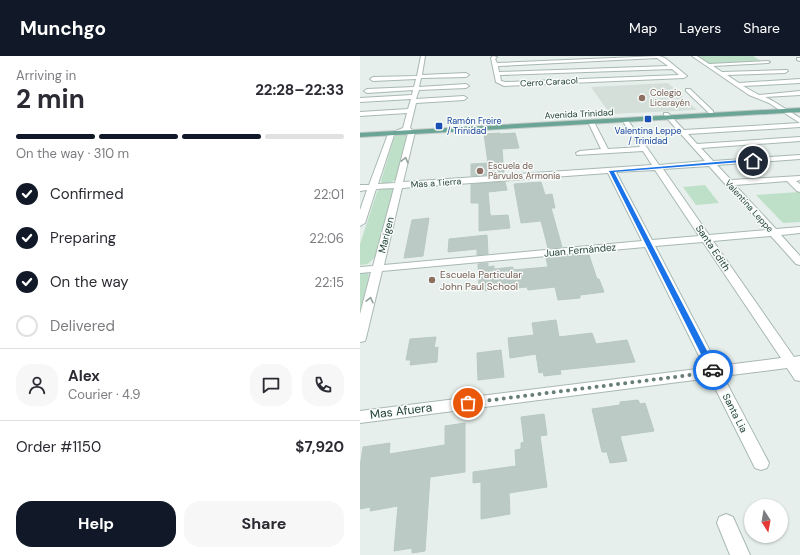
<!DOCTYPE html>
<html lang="en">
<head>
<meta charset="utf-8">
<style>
  :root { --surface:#fff; --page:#f7f7f7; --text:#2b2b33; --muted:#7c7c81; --line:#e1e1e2; --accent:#111827 }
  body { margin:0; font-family:"DM Sans",sans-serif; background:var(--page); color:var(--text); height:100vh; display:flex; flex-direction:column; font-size:15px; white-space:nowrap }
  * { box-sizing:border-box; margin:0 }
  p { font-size:13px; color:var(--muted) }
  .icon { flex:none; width:22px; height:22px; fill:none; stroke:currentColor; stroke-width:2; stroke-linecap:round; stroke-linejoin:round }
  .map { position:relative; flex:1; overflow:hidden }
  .sheet { display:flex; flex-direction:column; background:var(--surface); width:360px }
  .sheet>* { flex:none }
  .needle { width:26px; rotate:169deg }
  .tools { position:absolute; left:384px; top:443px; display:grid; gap:8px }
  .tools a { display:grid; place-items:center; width:44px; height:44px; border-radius:50%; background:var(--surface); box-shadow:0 1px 3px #0004; font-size:20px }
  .pin { position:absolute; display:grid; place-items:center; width:34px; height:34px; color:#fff; margin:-17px; border:2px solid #fff; border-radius:50%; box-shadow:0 1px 4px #0007 }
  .courier { position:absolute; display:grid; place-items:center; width:40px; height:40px; margin:-20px; border:3px solid #1a73e8; border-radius:50%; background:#fff; color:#222; box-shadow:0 1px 5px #0007 }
  .head em { font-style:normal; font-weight:700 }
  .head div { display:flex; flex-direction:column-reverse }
  .head { display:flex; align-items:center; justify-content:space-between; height:68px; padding:0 16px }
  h1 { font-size:26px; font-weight:700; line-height:30px }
  .bar { display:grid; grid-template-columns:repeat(4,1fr); gap:6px 4px; align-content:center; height:48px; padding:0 16px }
  .bar i { height:5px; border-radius:3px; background:var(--line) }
  .bar .active { background:var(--accent) }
  .bar p { grid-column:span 4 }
  .line { display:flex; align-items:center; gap:10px; padding:0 16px; border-top:1px solid var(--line) }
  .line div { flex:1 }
  .round { display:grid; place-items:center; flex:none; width:42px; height:42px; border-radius:16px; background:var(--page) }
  ol { padding:0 16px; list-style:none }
  li { display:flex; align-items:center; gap:12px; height:44px }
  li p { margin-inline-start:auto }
  li .icon { padding:4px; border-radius:50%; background:var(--accent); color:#fff; stroke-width:4 }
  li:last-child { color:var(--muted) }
  li i { width:22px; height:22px; border:2px solid var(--line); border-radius:50% }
  .button { display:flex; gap:8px; margin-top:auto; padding:8px 16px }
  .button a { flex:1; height:46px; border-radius:16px; background:var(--accent); color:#fff; font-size:16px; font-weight:700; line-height:46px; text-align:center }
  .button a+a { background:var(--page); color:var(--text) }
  header { display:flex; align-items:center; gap:24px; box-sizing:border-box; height:56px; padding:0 20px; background:var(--accent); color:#fff }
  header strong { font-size:19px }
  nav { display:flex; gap:22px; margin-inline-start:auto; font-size:14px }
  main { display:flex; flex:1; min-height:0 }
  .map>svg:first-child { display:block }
  .built { fill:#d4dfda }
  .green { fill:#bfe0c8 }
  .building { fill:#bbcac4; stroke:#b8c9c2 }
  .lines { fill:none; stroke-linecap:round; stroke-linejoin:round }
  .minor-casing { stroke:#a8b8b2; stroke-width:2 }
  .major-casing { stroke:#c2cac8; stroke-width:2 }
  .minor { fill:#fff; fill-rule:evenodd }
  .major { fill:#6aa596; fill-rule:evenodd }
  .oneway { stroke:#92a09c }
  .route { fill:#1a73e8 }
  .done { stroke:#687f78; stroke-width:4; stroke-dasharray:0 7.2 }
  .education-dot { fill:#8d6e63; stroke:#f7fbf9; stroke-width:1.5 }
  .transit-dot { fill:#1a4fb4; stroke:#f7fbf9; stroke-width:1.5 }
  .labels { text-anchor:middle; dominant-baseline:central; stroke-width:3; stroke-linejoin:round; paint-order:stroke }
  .far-street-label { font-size:9px; fill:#24423a; stroke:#f7fbf9 }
  .far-education-label { font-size:9px; fill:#785e54; stroke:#f7fbf9; text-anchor:start }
  .far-transit-label { font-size:9px; fill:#164399; stroke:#f7fbf9; text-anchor:start }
  .street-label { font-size:10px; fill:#24423a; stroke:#f7fbf9 }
  .education-label { font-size:10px; fill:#785e54; stroke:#f7fbf9; text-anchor:start }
  .near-street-label { font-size:12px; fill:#24423a; stroke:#f7fbf9 }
</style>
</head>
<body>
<header>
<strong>Munchgo</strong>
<nav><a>Map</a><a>Layers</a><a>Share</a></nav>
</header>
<main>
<section class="sheet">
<div class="head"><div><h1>2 min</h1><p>Arriving in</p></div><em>22:28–22:33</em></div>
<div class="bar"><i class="active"></i><i class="active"></i><i class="active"></i><i></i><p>On the way · 310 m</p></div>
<ol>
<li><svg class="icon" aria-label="check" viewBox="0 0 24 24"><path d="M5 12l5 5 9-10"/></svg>Confirmed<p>22:01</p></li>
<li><svg class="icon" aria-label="check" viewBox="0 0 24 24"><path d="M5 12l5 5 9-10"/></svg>Preparing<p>22:06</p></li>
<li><svg class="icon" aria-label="check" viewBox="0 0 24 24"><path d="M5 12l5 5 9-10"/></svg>On the way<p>22:15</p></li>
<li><i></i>Delivered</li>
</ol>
<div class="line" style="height:72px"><a class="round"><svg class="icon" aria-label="person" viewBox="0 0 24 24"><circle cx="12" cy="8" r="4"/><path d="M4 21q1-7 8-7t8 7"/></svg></a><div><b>Alex</b><p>Courier · 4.9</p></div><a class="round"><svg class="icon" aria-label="chat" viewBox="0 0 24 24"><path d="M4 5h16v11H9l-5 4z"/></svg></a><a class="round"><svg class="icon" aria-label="phone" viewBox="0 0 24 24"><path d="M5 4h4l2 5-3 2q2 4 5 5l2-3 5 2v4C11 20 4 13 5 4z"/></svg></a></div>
<div class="line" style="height:52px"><div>Order #1150</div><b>$7,920</b></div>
<div class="button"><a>Help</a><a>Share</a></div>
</section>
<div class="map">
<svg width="440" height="499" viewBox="0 0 440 499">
  <rect width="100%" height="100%" fill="#e6efeb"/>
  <!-- built -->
  <polygon class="built" points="308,27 337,54 250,58 231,31"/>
  <!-- green -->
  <g class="green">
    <polygon points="336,0 393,0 403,6 348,8"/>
    <polygon points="47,78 35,124 29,127 22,127 21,125 35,79"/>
    <polygon points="345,129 359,147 336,149 323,131"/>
    <polygon points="21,132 32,132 33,136 15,201 8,208 0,209 0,188 17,136"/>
    <polygon points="439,136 440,137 440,166 423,167 396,139"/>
    <polygon points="0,215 7,216 9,219 0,256"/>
  </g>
  <!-- building -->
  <g class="building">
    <polygon points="140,77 140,78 155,77 159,92 142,93 144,118 111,120 111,108 128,107 124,78"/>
    <polygon points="145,126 147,134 128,136 130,158 131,160 148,159 150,172 119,175 119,147 111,147 111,128"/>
    <polygon points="181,126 185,139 192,138 195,152 191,152 202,191 188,192 181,165 161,167 154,128"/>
    <polygon points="69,162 63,200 44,202 52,164"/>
    <polygon points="127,179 128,198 117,199 117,193 88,196 89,183"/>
    <polygon points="229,199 237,223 239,223 244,236 220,239 220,242 198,244 195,231 168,234 167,231 121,235 119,233 118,208 128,207 128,211 134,210 134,213 153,211 153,214 188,211 186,202 191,201"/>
    <polygon points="196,264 199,281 232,277 236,288 267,284 275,306 200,314 201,318 184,320 183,316 179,317 176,298 150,302 148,282 174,279 172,267"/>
    <polygon points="76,281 74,292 78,291 77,306 50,309 51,304 46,304 50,283"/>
    <polygon points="141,294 144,321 118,324 117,297"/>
    <polygon points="278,344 280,348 285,347 294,375 260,380 267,405 250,407 247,396 242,396 232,353 260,349 260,346"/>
    <polygon points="184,358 187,379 180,380 187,431 149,437 150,458 121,463 121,426 113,427 113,416 156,410 155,394 161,393 161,387 164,386 161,361"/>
    <polygon points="105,367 105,416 70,421 65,495 52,497 52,492 34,495 38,450 10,455 11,451 0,453 0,411 3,391 30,387 29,398 85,389 85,370"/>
  </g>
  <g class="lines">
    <defs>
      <g id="minor">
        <path d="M61,0H65L62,19L106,17L109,19L106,21L61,22L59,31L106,28L109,30L106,32L59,34L56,43L104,40L107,42L104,44L56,47L50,72L55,76L43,126L292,109L283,95L217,99L216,97L220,95L241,93L228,66L231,64L234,66L248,93L280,91L262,64L267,63L299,109L345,105L304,59V57H308L324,74L440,67V71L328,78L337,88L440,81V85L341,92L353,105L440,99V103L357,109L371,124L440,120V124L436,125L440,128V136L437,135L427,125L375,129L416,173L440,171V177L421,179L440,200V209L436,208L411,180L353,185L434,301L440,300V325L435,324L427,312L363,320L409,407L407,412L401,414L395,412L350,322L0,367V355L345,312L285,191L22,215L6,282L5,285L0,286V258L11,216L0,217V211L13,210L34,132L16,133L5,167L0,170V154L7,134L0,135V129H9L28,78L43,72L47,57L0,60V56L48,53L51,43L0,46V42L52,39L53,34L7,37L4,35L7,33L54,31L56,23L13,25L10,23L13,21L57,20ZM46,75L48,77L35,127L18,128L34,79ZM349,110L406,174L349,179L303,113ZM295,114L339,180L292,184L256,116ZM248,117L282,185L24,209L42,132ZM343,186L421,302L358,310L295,190Z"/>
        <path d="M133,0L137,1L135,3L137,7L299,0L305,2L327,20L324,22L144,30L136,26L131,2ZM297,2L308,10L139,16L138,10ZM312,13L319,19L145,26L141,25L140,19Z"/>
        <polygon points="332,0 337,0 349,8 408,5 410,6 408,7 353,10 362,16 427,14 428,15 425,17 367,19 379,27 440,23 440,27 383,30 399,39 440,35 440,39 405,41 413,45 440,62 440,67 409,47 389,39"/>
        <polygon points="437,2 440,2 440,5 437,4"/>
        <polygon points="326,33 330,33 353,55 353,57 349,57 326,35"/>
        <polygon points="366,458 373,461 390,499 370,499 357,467 359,461"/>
      </g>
      <polygon id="major" points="440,52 440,56 0,81 0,77"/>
    </defs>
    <!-- minor casing -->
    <use href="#minor" class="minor-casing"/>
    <!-- major casing -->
    <use href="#major" class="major-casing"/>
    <!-- minor -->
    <use href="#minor" class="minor"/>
    <!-- major -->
    <use href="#major" class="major"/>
  </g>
  <!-- one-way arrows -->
  <defs><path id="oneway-chevron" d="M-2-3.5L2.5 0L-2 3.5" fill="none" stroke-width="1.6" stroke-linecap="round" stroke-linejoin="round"/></defs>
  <g class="oneway">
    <use href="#oneway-chevron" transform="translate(45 104) rotate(-76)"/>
    <use href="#oneway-chevron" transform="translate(10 244) rotate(-76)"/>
  </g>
  <!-- route -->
  <polygon class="route" points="393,103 394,105 254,116 357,314 353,317 349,314 249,115"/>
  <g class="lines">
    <!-- done -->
    <polyline class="done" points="108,347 354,316 353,314"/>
  </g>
  <!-- markers -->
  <g class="education-dot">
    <circle cx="282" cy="42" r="4"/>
    <circle cx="120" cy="115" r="4"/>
    <circle cx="72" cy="224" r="4"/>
  </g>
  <g class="transit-dot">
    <rect x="284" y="59" width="8" height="8" rx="2"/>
    <rect x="75" y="66" width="8" height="8" rx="2"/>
  </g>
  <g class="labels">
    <!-- far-street labels -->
    <g class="far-street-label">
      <text transform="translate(189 26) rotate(-3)">Cerro Caracol</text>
      <text transform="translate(219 58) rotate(-3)">Avenida Trinidad</text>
      <text transform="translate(76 127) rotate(-4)">Mas a Tierra</text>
      <text transform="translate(389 150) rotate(48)">Valentina Leppe</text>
    </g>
    <!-- far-education labels -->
    <g class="far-education-label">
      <text x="290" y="37">Colegio<tspan x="290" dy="10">Licarayén</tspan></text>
      <text x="128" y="110">Escuela de<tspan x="128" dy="10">Párvulos Armonía</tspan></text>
    </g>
    <!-- far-transit labels -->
    <g class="far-transit-label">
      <text x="87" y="65">Ramón Freire<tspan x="87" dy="10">/ Trinidad</tspan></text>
      <text x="288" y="75" text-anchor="middle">Valentina Leppe<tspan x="288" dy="10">/ Trinidad</tspan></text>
    </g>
    <!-- street labels -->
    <g class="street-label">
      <text transform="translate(26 179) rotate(-76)">Marigen</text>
      <text transform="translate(353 192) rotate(56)">Santa Edith</text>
      <text transform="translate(220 194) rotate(-5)">Juan Fernández</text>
      <text transform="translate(375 357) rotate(63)">Santa Lia</text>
    </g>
    <!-- education labels -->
    <g class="education-label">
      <text x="80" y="218">Escuela Particular<tspan x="80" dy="12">John Paul School</tspan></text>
    </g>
    <!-- near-street labels -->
    <g class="near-street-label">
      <text transform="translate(41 355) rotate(-7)">Mas Afuera</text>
    </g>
  </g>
</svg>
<div class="tools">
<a><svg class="needle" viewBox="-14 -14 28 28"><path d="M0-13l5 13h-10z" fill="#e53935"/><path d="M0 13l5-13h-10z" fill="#7c7c81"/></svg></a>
</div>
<div class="pin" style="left:108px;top:347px;background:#ea580c"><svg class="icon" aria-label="bag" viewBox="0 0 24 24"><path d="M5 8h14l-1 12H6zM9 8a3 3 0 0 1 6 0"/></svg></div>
<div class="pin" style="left:393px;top:105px;background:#1f2937"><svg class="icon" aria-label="home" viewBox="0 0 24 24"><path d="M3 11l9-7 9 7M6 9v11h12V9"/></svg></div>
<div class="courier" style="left:353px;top:314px"><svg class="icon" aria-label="car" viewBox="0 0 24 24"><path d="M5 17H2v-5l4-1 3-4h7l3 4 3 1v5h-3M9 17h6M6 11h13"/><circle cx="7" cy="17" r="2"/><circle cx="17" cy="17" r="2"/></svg></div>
</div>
</main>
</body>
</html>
